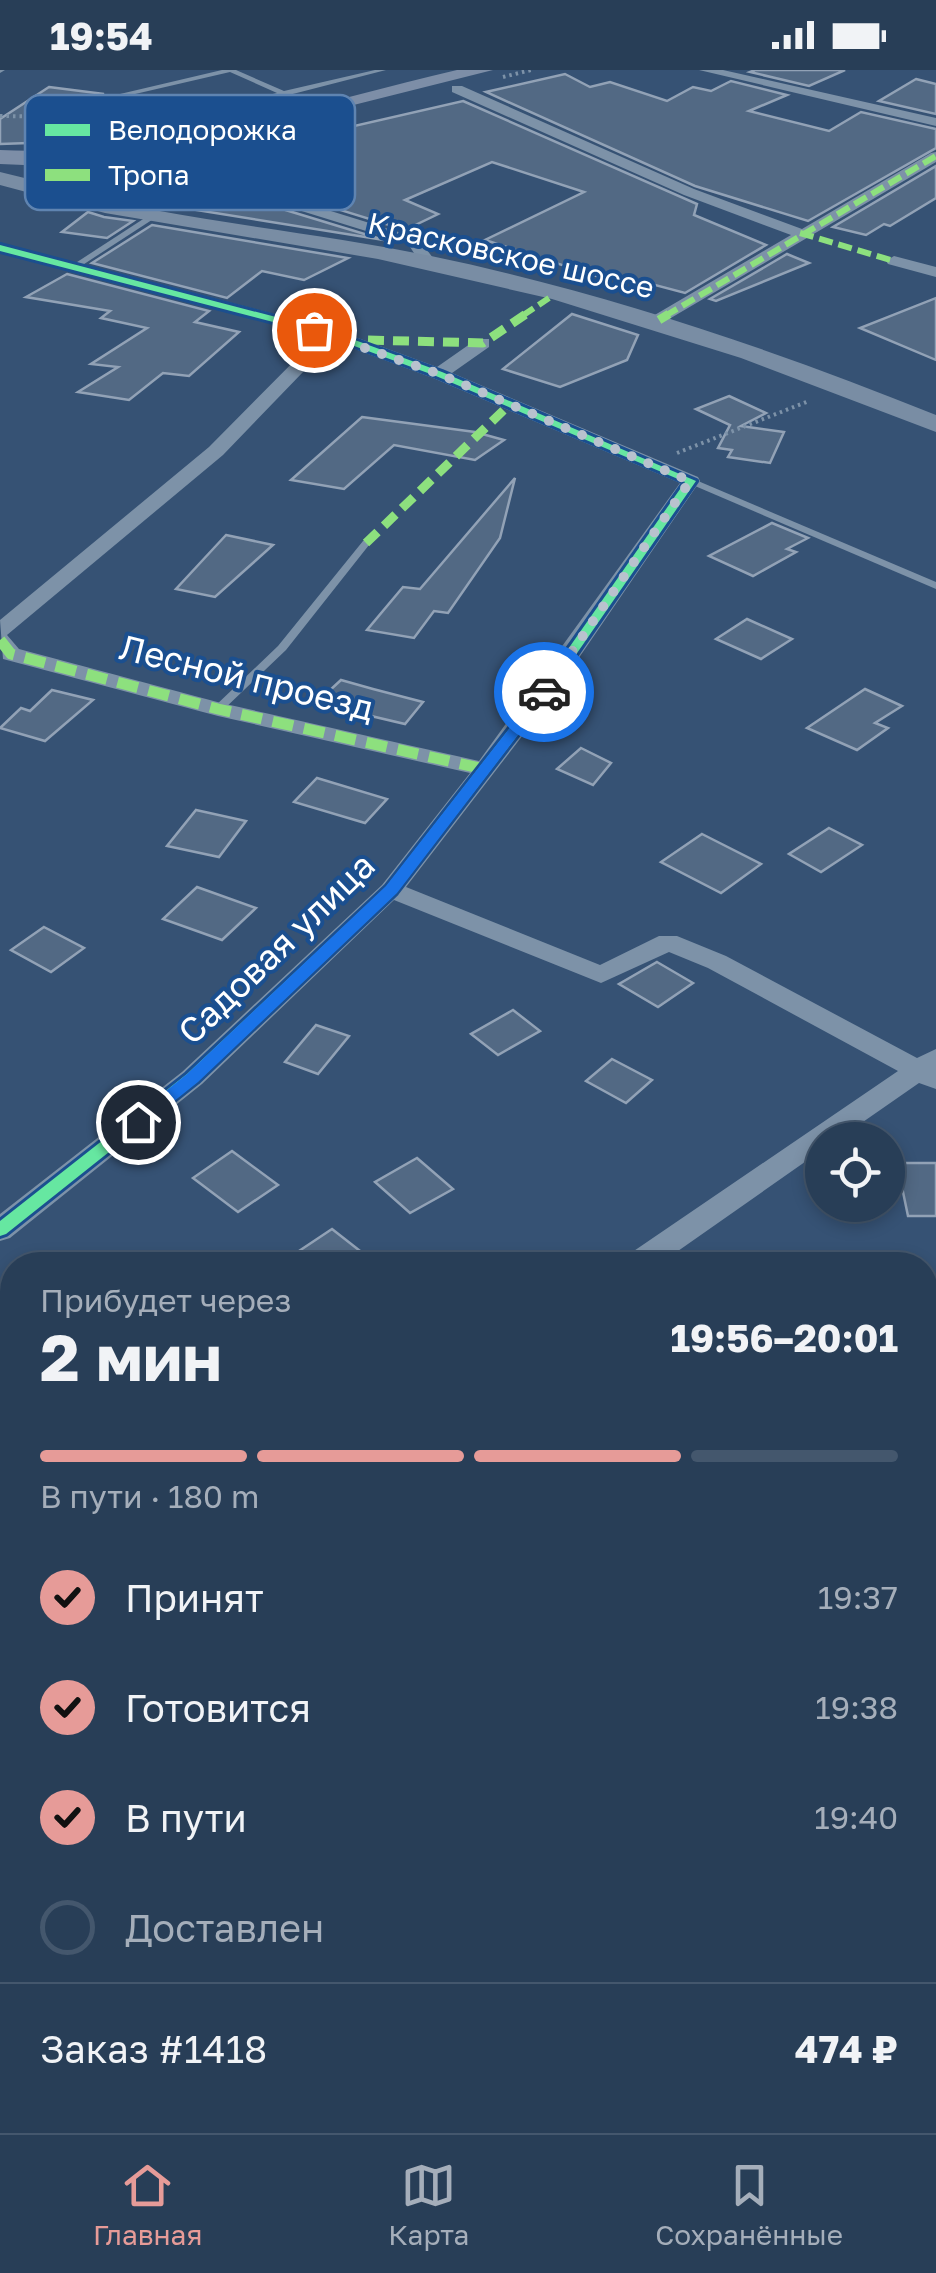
<!DOCTYPE html>
<html lang="ru">
<head>
<meta charset="utf-8">
<style>
  :root { --surface:#283e57; --page:#30455d; --text:#f1f3f6; --muted:#a5aeba; --line:#44576d; --accent:#e69b98 }
  body { margin:0; font-family:"Golos Text",sans-serif; background:var(--page); color:var(--text); height:100vh; display:flex; flex-direction:column; font-size:38px; white-space:nowrap }
  * { box-sizing:border-box; margin:0 }
  p { font-size:32px; color:var(--muted) }
  .icon { flex:none; width:55px; height:55px; fill:none; stroke:currentColor; stroke-width:2; stroke-linecap:round; stroke-linejoin:round }
  .map { position:relative; flex:1; overflow:hidden }
  .panel { position:absolute; left:0px; top:1182px; width:938px; height:882px; display:flex; flex-direction:column; background:var(--surface); border-radius:40px 40px 0 0; box-shadow:0 5px 15px #0003,0 0 0 2px var(--line) }
  .panel>* { flex:none }
  .tools { position:absolute; left:805px; top:1052px; display:grid; gap:20px }
  .tools a { display:grid; place-items:center; width:100px; height:100px; border-radius:50%; background:var(--surface); box-shadow:0 5px 15px #0003,0 0 0 2px var(--line); font-size:50px }
  .pin { position:absolute; display:grid; place-items:center; width:85px; height:85px; color:#fff; margin:-42px; border:5px solid #fff; border-radius:50%; box-shadow:0 2px 10px #0007 }
  .courier { position:absolute; display:grid; place-items:center; width:100px; height:100px; margin:-50px; border:8px solid #1a73e8; border-radius:50%; background:#fff; color:#222; box-shadow:0 2px 12px #0007 }
  .head em { font-style:normal; font-weight:700 }
  .head div { display:flex; flex-direction:column-reverse }
  .head { display:flex; align-items:center; justify-content:space-between; height:170px; padding:0 40px }
  h1 { font-size:65px; font-weight:700; line-height:75px }
  .bar { display:grid; grid-template-columns:repeat(4,1fr); gap:15px 10px; align-content:center; height:120px; padding:0 40px }
  .bar i { height:12px; border-radius:8px; background:var(--line) }
  .bar .active { background:var(--accent) }
  .bar p { grid-column:span 4 }
  .line { display:flex; align-items:center; gap:25px; padding:0 40px; border-top:2px solid var(--line) }
  .line div { flex:1 }
  ol { padding:0 40px; list-style:none }
  li { display:flex; align-items:center; gap:30px; height:110px }
  li p { margin-inline-start:auto }
  li .icon { padding:10px; border-radius:50%; background:var(--accent); color:#111; stroke-width:4 }
  li:last-child { color:var(--muted) }
  li i { width:55px; height:55px; border:5px solid var(--line); border-radius:50% }
  .status { display:flex; justify-content:space-between; align-items:center; height:70px; padding:0 50px; background:var(--surface); direction:ltr }
  .status svg { height:28px; fill:currentColor }
  .menu { display:flex; justify-content:space-around; align-items:center; height:140px; border-top:2px solid var(--line); background:var(--surface); font-size:28px; color:var(--muted) }
  .menu a { display:grid; justify-items:center; gap:5px }
  .menu .active { color:var(--accent) }
  .map>svg:first-child { display:block }
  .building { fill:#526984; stroke:#92a2b6; stroke-width:2.5 }
  .lines { fill:none; stroke-linecap:round; stroke-linejoin:round }
  .path-far1 { stroke:#7d92a8; stroke-width:4; stroke-dasharray:2.5 4; stroke-linecap:butt }
  .path { stroke:#7d92a8; stroke-width:9; stroke-dasharray:6 10; stroke-linecap:butt }
  .lane { fill:#7d92a8; fill-rule:evenodd }
  .street { fill:#7d92a8; fill-rule:evenodd }
  .secondary { fill:#798da4; fill-rule:evenodd }
  .primary { fill:#7d8ea7; fill-rule:evenodd }
  .quiet-far2 { stroke:#8de07e; stroke-width:6; stroke-dasharray:14 6; stroke-linecap:butt }
  .quiet-far1 { stroke:#8de07e; stroke-width:9; stroke-dasharray:16 9; stroke-linecap:butt }
  .quiet { stroke:#8de07e; stroke-width:11; stroke-dasharray:21 11; stroke-linecap:butt }
  .cycleway-casing { stroke:#1b4f8f; stroke-width:6 }
  .cycleway { fill:#66e7a1; fill-rule:evenodd }
  .route { fill:#1a73e8 }
  .done { stroke:#b9c2ce; stroke-width:10; stroke-dasharray:0 18 }
  .labels { text-anchor:middle; dominant-baseline:central; stroke-width:8; stroke-linejoin:round; paint-order:stroke }
  .far-street-label { font-size:30px; fill:#fff; stroke:#1b4f8f }
  .street-label { font-size:35px; fill:#fff; stroke:#1b4f8f }
  .key { fill:#1b4f8f; stroke:#5f84b1; stroke-width:2.5 }
  .key-label { font-size:28px; fill:#fff }
</style>
</head>
<body>
<div class="status"><b>19:54</b><svg viewBox="0 0 49 12"><path d="M0 12V9h3v3zM5 12V6h3v6zM10 12V3h3v9zM15 12V0h3v12zM26 1h20v11H26zM47 4h2v5h-2z"/></svg></div>
<div class="map">
<svg width="936" height="2063" viewBox="0 0 936 2063">
  <rect width="100%" height="100%" fill="#365274"/>
  <!-- building -->
  <g class="building">
    <polygon points="755,0 845,0 809,16 750,2"/>
    <polygon points="565,4 590,17 610,12 667,31 693,17 711,21 731,11 787,25 749,41 829,61 861,42 936,59 936,78 808,151 695,116 486,22"/>
    <polygon points="916,9 936,14 936,44 879,31"/>
    <polygon points="49,17 104,24 83,30 84,47 90,52 58,72 0,74 0,49"/>
    <polygon points="463,31 697,134 694,145 766,175 685,223 610,203 602,208 485,170 584,122 492,92 405,130 438,144 405,160 250,112 210,89"/>
    <polygon points="936,96 936,128 890,156 884,154 866,165 833,157"/>
    <polygon points="136,106 243,127 384,170 109,126"/>
    <polygon points="88,142 104,147 133,151 107,168 62,162"/>
    <polygon points="152,155 348,188 304,210 262,201 227,228 92,193"/>
    <polygon points="787,184 809,193 716,231 710,229"/>
    <polygon points="67,204 209,241 195,252 239,262 189,306 163,303 129,330 78,322 118,297 91,294 147,258 101,248 110,241 26,227"/>
    <polygon points="936,228 936,290 860,258"/>
    <polygon points="572,244 638,265 627,290 560,317 503,299"/>
    <polygon points="729,326 766,343 741,356 784,362 770,393 728,387 732,380 718,378 730,355 696,339"/>
    <polygon points="362,347 475,362 504,370 475,390 394,375 344,419 291,410"/>
    <polygon points="515,408 500,468 448,543 434,541 414,568 367,560 403,517 420,519"/>
    <polygon points="772,453 808,468 787,479 796,482 753,506 709,486"/>
    <polygon points="226,465 273,475 215,527 176,519"/>
    <polygon points="747,549 792,569 761,589 716,569"/>
    <polygon points="341,610 373,619 423,632 405,654 316,633"/>
    <polygon points="865,619 902,636 875,653 888,658 857,680 807,658"/>
    <polygon points="52,620 93,630 45,671 0,658 21,638 30,641"/>
    <polygon points="581,678 611,693 593,715 557,699"/>
    <polygon points="317,708 387,729 365,753 294,732"/>
    <polygon points="196,740 246,751 219,787 167,776"/>
    <polygon points="829,758 862,775 821,802 789,784"/>
    <polygon points="702,764 761,794 721,823 661,792"/>
    <polygon points="197,817 256,838 222,870 163,849"/>
    <polygon points="44,857 84,878 51,902 11,880"/>
    <polygon points="657,892 693,913 658,937 619,914"/>
    <polygon points="513,940 540,961 498,985 471,964"/>
    <polygon points="316,955 349,966 318,1004 285,992"/>
    <polygon points="612,989 652,1010 626,1033 586,1011"/>
    <polygon points="232,1081 278,1115 238,1142 193,1108"/>
    <polygon points="417,1088 453,1119 410,1143 375,1112"/>
    <polygon points="897,1093 936,1093 936,1146 908,1146"/>
    <polygon points="332,1159 378,1195 278,1195"/>
  </g>
  <g class="lines">
    <!-- path-far1 -->
    <g class="path-far1">
      <polyline points="503,7 531,0"/>
      <polyline points="0,46 74,47"/>
      <polyline points="677,383 809,331"/>
    </g>
    <!-- path -->
    <g class="path">
      <polyline points="925,1506 933,1453"/>
      <polyline points="925,1638 936,1648"/>
      <polyline points="0,1687 12,1674"/>
    </g>
    <!-- lane -->
    <g class="lane">
      <polygon points="0,0 5,0 0,3"/>
      <path d="M222,0H236L284,21L375,0H386L285,26L112,65L113,84L106,86V58L88,46L86,32ZM230,2L277,23L112,61L111,56L93,44L92,34Z"/>
      <polygon points="154,142 161,144 78,198 71,196"/>
      <polygon points="691,408 936,512 936,519 688,413 688,409"/>
      <polygon points="366,470 371,473 369,475 286,580 222,641 214,641 214,637 278,576 363,471"/>
      <polygon points="936,1799 936,1841 932,1852 925,1854 925,1813 929,1802"/>
      <polygon points="853,2052 874,2052 871,2063 851,2063"/>
    </g>
    <!-- street -->
    <g class="street">
      <polygon points="699,0 723,0 936,48 936,56"/>
      <polygon points="452,16 462,16 694,119 802,159 931,83 936,82 936,92 659,255 651,250 653,246 791,165 684,125 452,22"/>
      <polygon points="151,75 192,98 418,168 436,192 422,195 408,174 182,104 146,82"/>
      <path d="M0,173L336,260L437,297L477,269H489V277L452,303L698,407L700,411L550,630L406,817L600,895L659,866H677L726,886L917,988L936,979V1019L919,1013L837,1070H822V1080L658,1195H621L625,1187L898,1001L708,898L669,882L601,913L394,830L202,1014L10,1168L0,1171V1144L182,1002L382,815L470,703L218,646L3,589L0,550L209,377L319,266L0,183ZM333,271L433,308L680,413L479,691L221,633L19,579L7,565L223,385Z"/>
      <polygon points="894,186 936,197 936,207 888,194 886,191"/>
      <polygon points="0,1884 12,1889 12,1928 0,1924"/>
      <polygon points="481,2052 555,2052 559,2063 486,2063"/>
    </g>
    <!-- secondary -->
    <path class="secondary" d="M0,102C52,114 102,130 154,140C246,157 339,167 431,186C604,222 772,279 936,345V362L741,288L552,229L378,189L105,143L0,115Z"/>
    <!-- primary -->
    <path class="primary" d="M457,0H493L151,86L48,96L0,94V80C155,87 308,35 457,0Z"/>
    <!-- quiet-far2 -->
    <g class="quiet-far2">
      <polyline points="800,163 894,191"/>
      <polyline points="522,246 549,228"/>
      <polyline points="665,246 936,86"/>
    </g>
    <!-- quiet-far1 -->
    <g class="quiet-far1">
      <polyline points="659,250 669,244"/>
      <polyline points="368,270 483,273 526,244"/>
      <polyline points="366,473 509,335"/>
    </g>
    <!-- quiet -->
    <polyline class="quiet" points="0,570 11,584 218,639 484,699"/>
    <defs>
      <polygon id="cycleway" points="0,175 333,262 442,302 696,411 546,628 396,823 197,1012 6,1164 0,1166 0,1151 187,1004 386,817 538,622 685,412 436,306 327,266 0,181"/>
    </defs>
    <!-- cycleway casing -->
    <use href="#cycleway" class="cycleway-casing"/>
    <!-- cycleway -->
    <use href="#cycleway" class="cycleway"/>
  </g>
  <!-- route -->
  <polygon class="route" points="540,619 551,622 397,823 198,1012 143,1056 132,1056 132,1048 187,1004 386,816"/>
  <g class="lines">
    <!-- done -->
    <polyline class="done" points="314,260 439,304 690,411 544,622"/>
  </g>
  <g class="labels">
    <!-- far-street labels -->
    <g class="far-street-label">
      <text transform="translate(511 185) rotate(13)">Красковское шоссе</text>
    </g>
    <!-- street labels -->
    <g class="street-label">
      <text transform="translate(247 607) rotate(14)">Лесной проезд</text>
      <text transform="translate(276 878) rotate(-44)">Садовая улица</text>
    </g>
  </g>
  <!-- legend -->
  <rect x="25" y="25" width="330" height="115" rx="15" class="key"/>
  <rect x="45" y="54" width="45" height="12" fill="#66e7a1"/>
  <rect x="45" y="99" width="45" height="12" fill="#8de07e"/>
  <g class="key-label">
    <text x="108" y="70">Велодорожка</text>
    <text x="108" y="115">Тропа</text>
  </g>
</svg>
<div class="tools">
<a><svg class="icon" aria-label="locate" viewBox="0 0 24 24"><circle cx="12" cy="12" r="6"/><path d="M12 2v4M12 18v4M2 12h4M18 12h4"/></svg></a>
</div>
<div class="pin" style="left:314px;top:260px;background:#ea580c"><svg class="icon" aria-label="bag" viewBox="0 0 24 24"><path d="M5 8h14l-1 12H6zM9 8a3 3 0 0 1 6 0"/></svg></div>
<div class="pin" style="left:138px;top:1052px;background:#1f2937"><svg class="icon" aria-label="home" viewBox="0 0 24 24"><path d="M3 11l9-7 9 7M6 9v11h12V9"/></svg></div>
<div class="courier" style="left:544px;top:622px"><svg class="icon" aria-label="car" viewBox="0 0 24 24"><path d="M5 17H2v-5l4-1 3-4h7l3 4 3 1v5h-3M9 17h6M6 11h13"/><circle cx="7" cy="17" r="2"/><circle cx="17" cy="17" r="2"/></svg></div>
<section class="panel">
<div class="head"><div><h1>2 мин</h1><p>Прибудет через</p></div><em>19:56–20:01</em></div>
<div class="bar"><i class="active"></i><i class="active"></i><i class="active"></i><i></i><p>В пути · 180 m</p></div>
<ol>
<li><svg class="icon" aria-label="check" viewBox="0 0 24 24"><path d="M5 12l5 5 9-10"/></svg>Принят<p>19:37</p></li>
<li><svg class="icon" aria-label="check" viewBox="0 0 24 24"><path d="M5 12l5 5 9-10"/></svg>Готовится<p>19:38</p></li>
<li><svg class="icon" aria-label="check" viewBox="0 0 24 24"><path d="M5 12l5 5 9-10"/></svg>В пути<p>19:40</p></li>
<li><i></i>Доставлен</li>
</ol>
<div class="line" style="height:130px"><div>Заказ #1418</div><b>474 ₽</b></div>
</section>
</div>
<nav class="menu">
<a class="active"><svg class="icon" aria-label="home" viewBox="0 0 24 24"><path d="M3 11l9-7 9 7M6 9v11h12V9"/></svg>Главная</a>
<a><svg class="icon" aria-label="map" viewBox="0 0 24 24"><path d="M3 6l6-2 6 2 6-2v14l-6 2-6-2-6 2zM9 4v14M15 6v14"/></svg>Карта</a>
<a><svg class="icon" aria-label="saved" viewBox="0 0 24 24"><path d="M7 4h10v16l-5-4-5 4z"/></svg>Сохранённые</a>
</nav>
</body>
</html>
